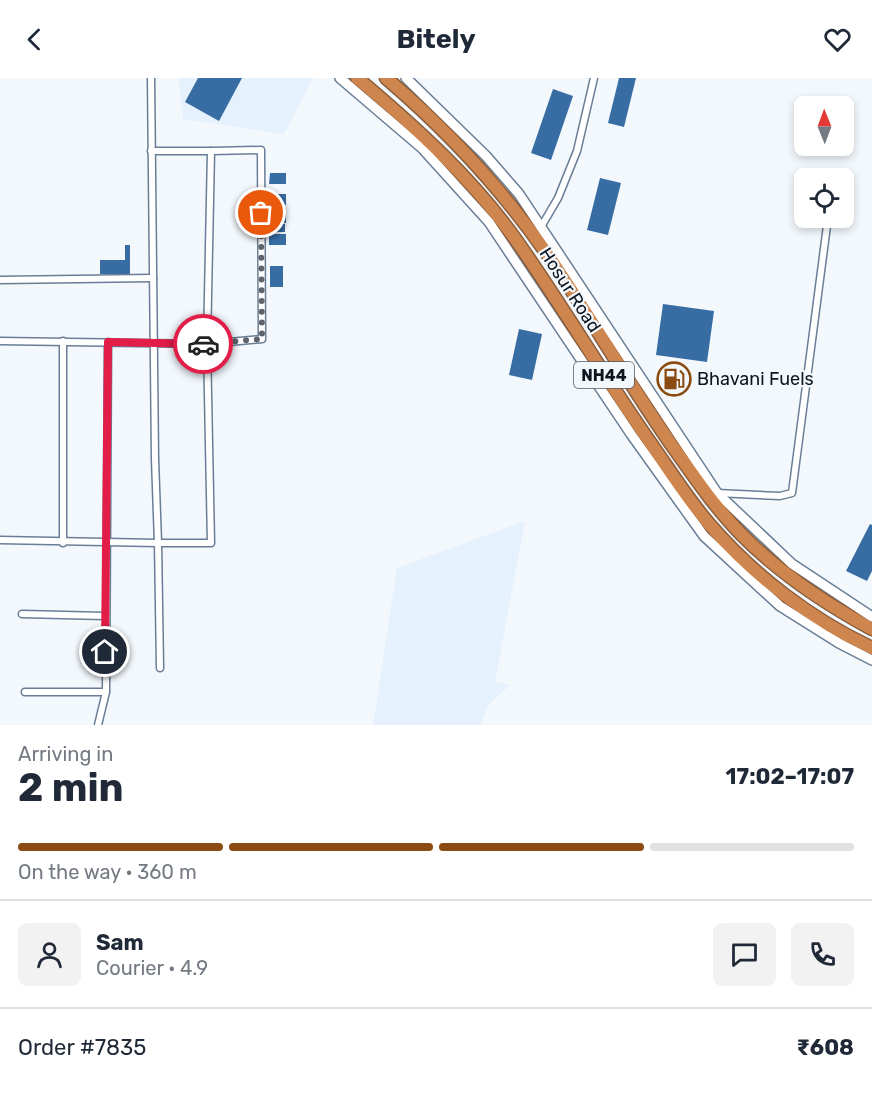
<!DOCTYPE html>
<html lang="en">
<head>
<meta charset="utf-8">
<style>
  :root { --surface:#fff; --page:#f2f2f3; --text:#1f2937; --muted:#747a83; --line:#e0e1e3; --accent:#8a4c11 }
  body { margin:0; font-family:Rubik,sans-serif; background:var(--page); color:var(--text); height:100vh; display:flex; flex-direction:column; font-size:22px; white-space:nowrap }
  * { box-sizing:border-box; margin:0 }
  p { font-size:20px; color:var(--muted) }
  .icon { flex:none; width:33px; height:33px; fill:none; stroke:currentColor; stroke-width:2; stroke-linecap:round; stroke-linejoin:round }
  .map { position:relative; height:647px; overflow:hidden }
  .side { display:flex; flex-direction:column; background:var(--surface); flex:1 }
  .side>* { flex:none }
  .needle { width:39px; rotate:359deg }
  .tools { position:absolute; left:794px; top:18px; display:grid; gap:12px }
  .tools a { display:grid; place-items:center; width:60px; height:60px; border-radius:9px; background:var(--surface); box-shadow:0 3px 9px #0003; font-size:30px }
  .pin { position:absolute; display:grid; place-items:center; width:51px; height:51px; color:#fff; margin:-26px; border:3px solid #fff; border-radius:50%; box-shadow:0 2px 6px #0007 }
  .courier { position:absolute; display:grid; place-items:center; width:60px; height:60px; margin:-30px; border:4px solid #e11d48; border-radius:50%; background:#fff; color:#222; box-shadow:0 2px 8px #0007 }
  .overview em { font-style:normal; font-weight:700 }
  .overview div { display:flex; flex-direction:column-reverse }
  .overview { display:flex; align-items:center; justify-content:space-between; height:102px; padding:0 18px }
  h1 { font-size:39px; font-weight:700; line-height:45px }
  .bar { display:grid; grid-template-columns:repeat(4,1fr); gap:9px 6px; align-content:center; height:72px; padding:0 18px }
  .bar i { height:8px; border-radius:4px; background:var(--line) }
  .bar .active { background:var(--accent) }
  .bar p { grid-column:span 4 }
  .line { display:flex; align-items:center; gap:15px; padding:0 18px; border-top:2px solid var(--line) }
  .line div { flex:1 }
  .round { display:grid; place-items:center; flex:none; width:63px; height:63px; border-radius:9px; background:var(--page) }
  header { display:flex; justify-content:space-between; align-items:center; height:78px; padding:0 18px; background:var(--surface); font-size:27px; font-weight:700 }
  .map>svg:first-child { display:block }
  .built { fill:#e6f1fe }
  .building { fill:#386da4 }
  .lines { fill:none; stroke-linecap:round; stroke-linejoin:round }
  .street-casing { stroke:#697e96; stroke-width:9 }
  .secondary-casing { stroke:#697e96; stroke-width:12 }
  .highway-casing { stroke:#8a5e3d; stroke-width:15 }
  .street { stroke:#fff; stroke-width:6 }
  .secondary { stroke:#fff; stroke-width:9 }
  .highway { stroke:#ce864e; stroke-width:12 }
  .done { stroke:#5e646c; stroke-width:6; stroke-dasharray:0 10.8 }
  .route { stroke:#e11d48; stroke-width:8 }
  .labels { text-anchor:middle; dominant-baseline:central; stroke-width:4.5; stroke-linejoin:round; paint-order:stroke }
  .shield { fill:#f3f8fd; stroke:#525961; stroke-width:1.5 }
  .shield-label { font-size:16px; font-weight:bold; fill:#0d151e }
  .street-label { font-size:18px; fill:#0d151e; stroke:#f3f8fd }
  .poi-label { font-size:18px; fill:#0d151e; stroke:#f3f8fd; text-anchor:start }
</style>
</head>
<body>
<header><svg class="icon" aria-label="back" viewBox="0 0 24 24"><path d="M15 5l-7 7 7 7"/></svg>Bitely<svg class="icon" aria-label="heart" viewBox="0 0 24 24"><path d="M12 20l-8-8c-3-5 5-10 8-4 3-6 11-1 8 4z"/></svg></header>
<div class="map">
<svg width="872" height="647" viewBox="0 0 872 647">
  <rect width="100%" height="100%" fill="#f3f8fd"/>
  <!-- built -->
  <g class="built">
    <polygon points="178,0 313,0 284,56 183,41"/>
    <polygon points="525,443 495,604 510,607 488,627 480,647 373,647 397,490"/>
  </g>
  <!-- building -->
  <g class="building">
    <polygon points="198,0 242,0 219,43 185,24"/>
    <polygon points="619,0 636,0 624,49 608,45"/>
    <polygon points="553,11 573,18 551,82 531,75"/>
    <polygon points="270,95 286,95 286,106 269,106"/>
    <polygon points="600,100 621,105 608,157 587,152"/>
    <polygon points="269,116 286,116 286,127 269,126"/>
    <rect x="269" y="137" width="17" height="8"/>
    <rect x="269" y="146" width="16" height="8"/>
    <rect x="269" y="156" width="17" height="11"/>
    <polygon points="125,167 130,167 130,197 100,196 100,182 125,182"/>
    <rect x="270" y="188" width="13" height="21"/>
    <polygon points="663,226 714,233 707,284 656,277"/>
    <polygon points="519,251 542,256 532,302 509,297"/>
    <polygon points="870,446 872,447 872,493 867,503 846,493"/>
  </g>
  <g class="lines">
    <defs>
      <g id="street">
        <polyline points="541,149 558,120 577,73 594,0"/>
        <polyline points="0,202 153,200"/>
        <polyline points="0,263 207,266 211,73 151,73"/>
        <polyline points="63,263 63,465"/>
        <polyline points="717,415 780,418 792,415 828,140"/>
        <polyline points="0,462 158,465 155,381 151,0"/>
        <polyline points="22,536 105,538"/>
        <polyline points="160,590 158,465 211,465 207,266 262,261 261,72 211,73"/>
        <polyline points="25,614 106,614"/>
        <polyline points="98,647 106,614 108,264"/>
      </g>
      <g id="secondary">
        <polyline points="340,0 422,70 489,144 631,356 704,458 780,528 839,565 872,582"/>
        <polyline points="406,0 486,78 519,116 717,415 792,486 872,539"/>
      </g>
      <g id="highway">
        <path d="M357,0C414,48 473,101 516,162C564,230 606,302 654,370C672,396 689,423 710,447C754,498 812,542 872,570"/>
        <path d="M386,0C453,57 512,122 560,195C598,252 632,310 671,366C693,397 714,428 740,455C778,494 824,525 872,551"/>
      </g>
    </defs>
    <!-- street casing -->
    <use href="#street" class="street-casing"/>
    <!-- secondary casing -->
    <use href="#secondary" class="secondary-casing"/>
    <!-- highway casing -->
    <use href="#highway" class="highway-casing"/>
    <!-- street -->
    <use href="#street" class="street"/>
    <!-- secondary -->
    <use href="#secondary" class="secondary"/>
    <!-- highway -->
    <use href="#highway" class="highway"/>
  </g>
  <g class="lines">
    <!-- done -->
    <polyline class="done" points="203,266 262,261 261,135"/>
    <!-- route -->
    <polyline class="route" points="105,574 108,264 203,266"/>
  </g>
  <!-- icons -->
  <defs>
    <symbol id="fuel-ring" viewBox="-11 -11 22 22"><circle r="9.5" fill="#f3f8fd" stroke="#8a4c11" stroke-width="1.5"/><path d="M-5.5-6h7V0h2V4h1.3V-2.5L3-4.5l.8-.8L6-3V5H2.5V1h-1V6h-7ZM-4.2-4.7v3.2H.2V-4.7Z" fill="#8a4c11"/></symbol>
  </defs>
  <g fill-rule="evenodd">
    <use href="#fuel-ring" x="655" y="282" width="38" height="38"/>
  </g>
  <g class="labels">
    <!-- shield labels -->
    <rect class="shield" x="574" y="284" width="60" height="26" rx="4.5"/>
    <g class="shield-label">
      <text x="604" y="297">NH44</text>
    </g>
    <!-- street labels -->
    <g class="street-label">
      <text transform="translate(570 212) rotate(57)">Hosur Road</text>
    </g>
    <!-- poi labels -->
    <g class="poi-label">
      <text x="697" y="301">Bhavani Fuels</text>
    </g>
  </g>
</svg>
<div class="tools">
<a><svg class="needle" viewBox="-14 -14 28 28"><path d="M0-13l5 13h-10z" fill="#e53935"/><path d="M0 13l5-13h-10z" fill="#747a83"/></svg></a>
<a><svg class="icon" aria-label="locate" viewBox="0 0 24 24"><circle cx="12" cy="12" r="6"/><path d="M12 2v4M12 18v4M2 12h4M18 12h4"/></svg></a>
</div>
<div class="pin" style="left:261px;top:135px;background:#ea580c"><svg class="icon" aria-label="bag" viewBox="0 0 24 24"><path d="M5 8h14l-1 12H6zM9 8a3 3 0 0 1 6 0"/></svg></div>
<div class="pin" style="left:105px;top:574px;background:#1f2937"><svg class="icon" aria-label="home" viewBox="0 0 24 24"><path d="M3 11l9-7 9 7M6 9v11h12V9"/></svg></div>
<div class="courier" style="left:203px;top:266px"><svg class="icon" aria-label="car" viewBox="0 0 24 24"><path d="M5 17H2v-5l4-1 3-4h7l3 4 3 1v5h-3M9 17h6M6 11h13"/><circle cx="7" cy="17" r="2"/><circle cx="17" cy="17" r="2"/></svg></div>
</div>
<section class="side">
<div class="overview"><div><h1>2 min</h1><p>Arriving in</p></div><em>17:02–17:07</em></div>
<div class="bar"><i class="active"></i><i class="active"></i><i class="active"></i><i></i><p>On the way · 360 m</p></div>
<div class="line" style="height:108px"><a class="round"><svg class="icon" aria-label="person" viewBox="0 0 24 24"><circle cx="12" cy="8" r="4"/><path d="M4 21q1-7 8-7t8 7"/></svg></a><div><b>Sam</b><p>Courier · 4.9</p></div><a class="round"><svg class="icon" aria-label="chat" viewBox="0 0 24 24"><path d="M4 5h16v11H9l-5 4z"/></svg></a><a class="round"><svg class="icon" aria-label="phone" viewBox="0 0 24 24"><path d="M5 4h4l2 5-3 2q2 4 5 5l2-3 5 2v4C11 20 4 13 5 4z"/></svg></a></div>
<div class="line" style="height:78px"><div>Order #7835</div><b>₹608</b></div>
</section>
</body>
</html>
